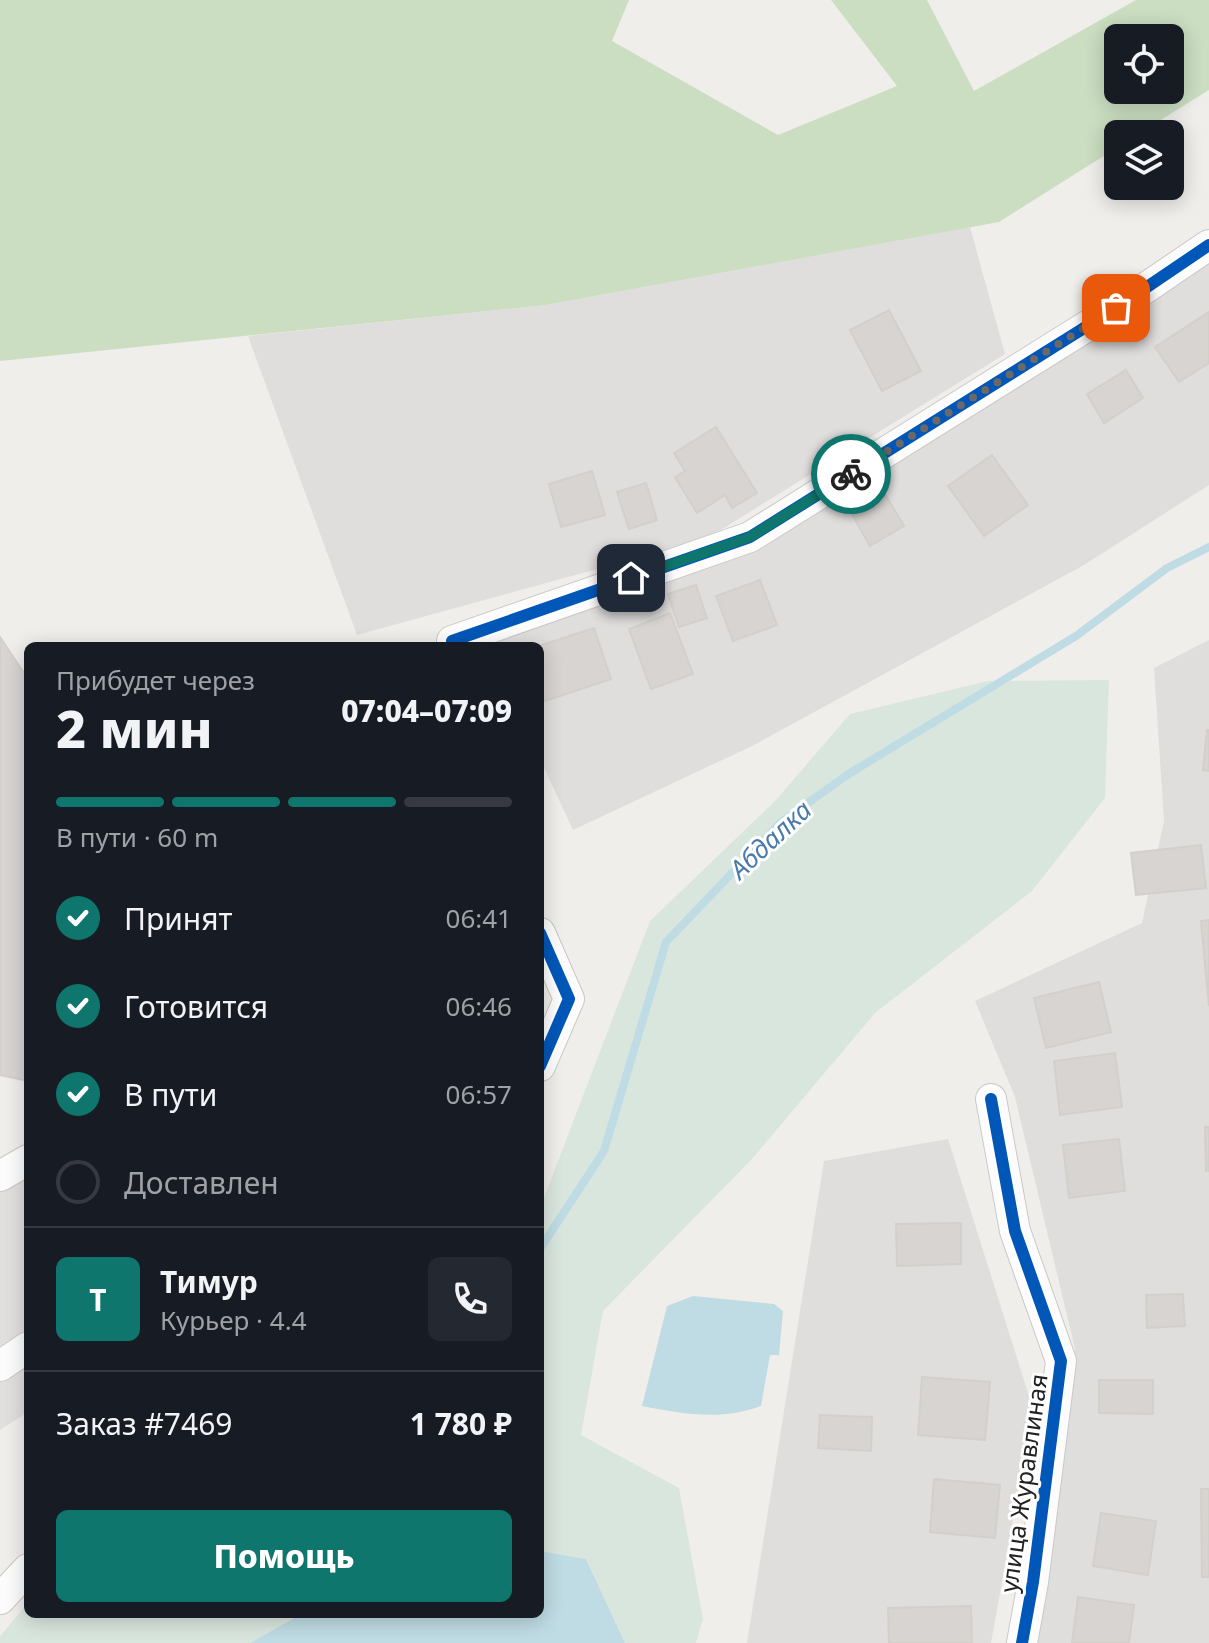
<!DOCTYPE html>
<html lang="ru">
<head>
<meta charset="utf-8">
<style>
  :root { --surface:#171b24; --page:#242831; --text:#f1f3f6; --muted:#9ea1a6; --line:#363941; --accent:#0f766e }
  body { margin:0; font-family:"Noto Sans",sans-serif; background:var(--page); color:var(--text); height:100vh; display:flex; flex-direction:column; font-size:30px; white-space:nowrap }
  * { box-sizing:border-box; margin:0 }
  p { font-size:26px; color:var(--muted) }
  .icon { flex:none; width:44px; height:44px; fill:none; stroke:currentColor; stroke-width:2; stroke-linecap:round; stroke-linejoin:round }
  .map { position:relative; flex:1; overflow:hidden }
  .panel { position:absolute; left:24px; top:642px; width:520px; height:976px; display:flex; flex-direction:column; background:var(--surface); border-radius:12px; box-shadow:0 4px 20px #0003 }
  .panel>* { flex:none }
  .fabs { position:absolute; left:1104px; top:24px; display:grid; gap:16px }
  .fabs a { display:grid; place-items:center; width:80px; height:80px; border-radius:12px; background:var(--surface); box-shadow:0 4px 20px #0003; font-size:40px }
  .pin { position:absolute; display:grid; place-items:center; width:68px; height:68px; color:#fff; margin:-34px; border-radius:16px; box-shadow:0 4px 12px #0006 }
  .courier { position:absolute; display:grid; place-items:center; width:80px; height:80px; margin:-40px; border:6px solid #0f766e; border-radius:50%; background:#fff; color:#222; box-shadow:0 2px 10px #0007 }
  .headline em { font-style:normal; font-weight:800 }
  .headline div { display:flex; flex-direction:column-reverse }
  .headline { display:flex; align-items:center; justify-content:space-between; height:136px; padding:0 32px }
  h1 { font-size:52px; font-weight:800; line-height:60px }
  .bar { display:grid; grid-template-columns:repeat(4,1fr); gap:12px 8px; align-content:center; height:96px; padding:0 32px }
  .bar i { height:10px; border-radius:6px; background:var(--line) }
  .bar .on { background:var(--accent) }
  .bar p { grid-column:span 4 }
  .line { display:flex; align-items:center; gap:20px; padding:0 32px; border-top:2px solid var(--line) }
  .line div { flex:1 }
  .round { display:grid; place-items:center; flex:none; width:84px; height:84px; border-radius:12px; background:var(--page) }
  ol { padding:0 32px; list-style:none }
  li { display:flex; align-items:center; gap:24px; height:88px }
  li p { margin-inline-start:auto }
  li .icon { padding:8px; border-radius:50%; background:var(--accent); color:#fff; stroke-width:4 }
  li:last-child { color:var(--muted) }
  li i { width:44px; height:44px; border:4px solid var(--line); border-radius:50% }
  .primary-button { display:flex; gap:16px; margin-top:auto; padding:16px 32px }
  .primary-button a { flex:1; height:92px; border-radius:12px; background:var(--accent); color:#fff; font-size:32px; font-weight:800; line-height:92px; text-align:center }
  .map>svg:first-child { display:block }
  .residential { fill:#dfdedc }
  .forest { fill:#cbdec1; fill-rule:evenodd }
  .wetland { fill:#d9e6de }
  .parking { fill:#e0dfde }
  .water { fill:#bfdbe3 }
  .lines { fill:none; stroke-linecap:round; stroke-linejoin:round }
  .stream { stroke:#bfdbe3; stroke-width:8 }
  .building { fill:#d7d4d2; stroke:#d3d0cc; stroke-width:2 }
  .minor-casing { stroke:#c9c8c7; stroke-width:32 }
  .minor { stroke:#fdfcfc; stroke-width:30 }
  .cycleway-casing { stroke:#fff; stroke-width:17 }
  .cycleway { stroke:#0057b8; stroke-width:12 }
  .done { stroke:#6a6968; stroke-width:8; stroke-dasharray:0 14.4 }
  .route { stroke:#0f766e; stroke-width:10 }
  .labels { text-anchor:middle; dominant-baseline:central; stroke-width:6; stroke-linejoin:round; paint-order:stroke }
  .street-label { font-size:24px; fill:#222; stroke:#fff }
  .water-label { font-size:26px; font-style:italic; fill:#4a7aab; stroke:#fff }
</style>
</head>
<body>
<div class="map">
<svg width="1209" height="1643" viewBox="0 0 1209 1643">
  <rect width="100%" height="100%" fill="#f0eeeb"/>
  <!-- residential -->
  <g class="residential">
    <polygon points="970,227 1005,354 706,539 357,635 248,336 546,305"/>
    <polygon points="1209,253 1209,485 1084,565 752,746 573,830 540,759 540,646 488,646 485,639 764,546"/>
    <polygon points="1209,640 1209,1643 1033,1643 1075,1349 1015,1097 975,1001 1142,923 1164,821 1154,668"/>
    <polygon points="948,1139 1033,1409 991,1643 747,1643 824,1161"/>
  </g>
  <!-- forest -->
  <path class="forest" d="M0,0H629L612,41L778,135L897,86L831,0H927L974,91L1136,0H1209V90L1138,134H1118V147L999,222L546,305L0,361ZM1118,38H1170V90H1118Z"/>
  <!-- wetland -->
  <g class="wetland">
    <polygon points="1109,680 1105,798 1032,891 875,1013 752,1159 603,1311 581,1435 679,1488 703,1619 696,1643 625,1643 586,1559 540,1551 540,1208 650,921 775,801 850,714 988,681"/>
    <polygon points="28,1603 28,1614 301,1614 250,1643 0,1643 0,1636"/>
  </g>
  <!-- parking -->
  <polygon class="parking" points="28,1160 28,1412 0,1430 0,1176"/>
  <!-- water -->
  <g class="water">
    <path d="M693,1296L774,1304L783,1311L779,1355H770L761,1406C721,1421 683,1414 642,1406L667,1306Z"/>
    <polygon points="540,1551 586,1559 625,1643 250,1643 301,1614 540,1614"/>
  </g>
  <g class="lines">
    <!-- stream -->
    <polyline class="stream" points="540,1249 604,1151 666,942 781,822 850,773 1076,636 1167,568 1209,547"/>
  </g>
  <!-- building -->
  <g class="building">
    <polygon points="889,310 921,371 882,391 850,330"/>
    <polygon points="1209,312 1209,363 1179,382 1155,347"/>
    <polygon points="1126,370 1143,398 1104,423 1087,394"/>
    <polygon points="716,427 757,493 732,508 725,495 697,513 675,477 685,471 674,453"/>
    <polygon points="992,455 1028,505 984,536 948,486"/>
    <polygon points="592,471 605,515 561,527 549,484"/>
    <polygon points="646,483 657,520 629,529 617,492"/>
    <polygon points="885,494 904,526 870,546 851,513"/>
    <polygon points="760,580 777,625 733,641 716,596"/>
    <polygon points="696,585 707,618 679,627 668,594"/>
    <polygon points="670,613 693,674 651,689 629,629"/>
    <polygon points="594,628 611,679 542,702 539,646"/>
    <polygon points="0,637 28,679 28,1081 0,1075"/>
    <polygon points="1207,730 1209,730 1209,771 1203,770"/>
    <polygon points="1201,845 1206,888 1136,895 1131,853"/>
    <polygon points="1209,920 1209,1006 1201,921"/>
    <polygon points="1099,982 1111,1032 1046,1048 1034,998"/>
    <polygon points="1115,1053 1122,1107 1060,1115 1054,1061"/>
    <polygon points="1205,1127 1209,1127 1209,1171 1206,1171"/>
    <polygon points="1119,1139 1125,1191 1069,1198 1063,1145"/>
    <polygon points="961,1223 961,1264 897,1266 896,1224"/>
    <polygon points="1183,1294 1185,1326 1147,1328 1146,1295"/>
    <polygon points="922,1377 990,1382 985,1440 918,1435"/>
    <polygon points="1099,1380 1153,1380 1153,1414 1099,1413"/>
    <polygon points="820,1415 872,1417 871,1451 818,1448"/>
    <polygon points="934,1479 1000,1485 995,1538 930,1532"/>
    <polygon points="1201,1489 1209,1489 1209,1577 1202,1577"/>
    <polygon points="1101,1513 1156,1521 1148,1575 1093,1566"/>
    <polygon points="1078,1597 1134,1605 1129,1643 1072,1643"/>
    <polygon points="971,1606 972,1643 889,1643 888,1608"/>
  </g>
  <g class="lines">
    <defs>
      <g id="minor">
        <polyline points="452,641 750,537 1116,308 1209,245"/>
        <polyline points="540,933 569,999 540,1066"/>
        <polyline points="991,1099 1015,1231 1061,1361 1033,1582 1022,1643"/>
        <polyline points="0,1176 28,1160"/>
        <polyline points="0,1366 28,1347"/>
        <polyline points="0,1599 28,1569"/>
      </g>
    </defs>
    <!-- minor casing -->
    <use href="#minor" class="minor-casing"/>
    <!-- minor -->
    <use href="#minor" class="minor"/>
    <defs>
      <g id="cycleway">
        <polyline points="452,641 750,537 1116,308 1209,245"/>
        <polyline points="540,933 569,999 540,1066"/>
        <polyline points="991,1099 1015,1231 1061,1361 1033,1582 1022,1643"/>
      </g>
    </defs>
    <!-- cycleway casing -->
    <use href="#cycleway" class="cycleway-casing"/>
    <!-- cycleway -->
    <use href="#cycleway" class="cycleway"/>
  </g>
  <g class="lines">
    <!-- done -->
    <polyline class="done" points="851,474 1116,308"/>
    <!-- route -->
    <polyline class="route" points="631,578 750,537 851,474"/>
  </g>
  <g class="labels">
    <!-- street labels -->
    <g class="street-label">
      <text transform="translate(1023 1483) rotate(-82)">улица Журавлиная</text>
    </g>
    <!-- water labels -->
    <g class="water-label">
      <text transform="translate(770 839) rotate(-43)">Абдалка</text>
    </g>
  </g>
</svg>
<div class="fabs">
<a><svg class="icon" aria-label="locate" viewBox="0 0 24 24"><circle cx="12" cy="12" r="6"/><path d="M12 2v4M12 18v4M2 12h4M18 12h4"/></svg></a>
<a><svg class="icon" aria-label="layers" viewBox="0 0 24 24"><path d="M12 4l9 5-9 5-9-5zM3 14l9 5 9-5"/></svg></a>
</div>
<div class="pin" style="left:1116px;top:308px;background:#ea580c"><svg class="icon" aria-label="bag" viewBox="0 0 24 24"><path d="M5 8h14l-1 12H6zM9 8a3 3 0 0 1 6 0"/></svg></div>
<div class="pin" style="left:631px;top:578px;background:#1f2937"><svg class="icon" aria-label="home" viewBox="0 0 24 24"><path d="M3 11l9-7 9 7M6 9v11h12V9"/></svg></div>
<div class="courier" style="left:851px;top:474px"><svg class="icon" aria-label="bike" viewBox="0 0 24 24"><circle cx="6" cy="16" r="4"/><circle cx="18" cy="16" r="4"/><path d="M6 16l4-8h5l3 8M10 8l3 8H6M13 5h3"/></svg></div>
<section class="panel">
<div class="headline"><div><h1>2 мин</h1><p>Прибудет через</p></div><em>07:04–07:09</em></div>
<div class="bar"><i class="on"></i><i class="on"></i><i class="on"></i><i></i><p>В пути · 60 m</p></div>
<ol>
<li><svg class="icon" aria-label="check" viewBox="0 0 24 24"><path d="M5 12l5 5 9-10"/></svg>Принят<p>06:41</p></li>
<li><svg class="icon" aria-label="check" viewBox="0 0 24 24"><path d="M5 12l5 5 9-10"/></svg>Готовится<p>06:46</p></li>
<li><svg class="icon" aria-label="check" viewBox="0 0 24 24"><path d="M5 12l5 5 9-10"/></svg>В пути<p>06:57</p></li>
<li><i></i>Доставлен</li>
</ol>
<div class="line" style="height:144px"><b class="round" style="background:var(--accent);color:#fff">Т</b><div><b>Тимур</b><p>Курьер · 4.4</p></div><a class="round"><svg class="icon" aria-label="phone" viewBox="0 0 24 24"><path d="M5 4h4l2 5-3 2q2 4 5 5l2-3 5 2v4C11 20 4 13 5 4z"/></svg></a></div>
<div class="line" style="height:104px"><div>Заказ #7469</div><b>1 780 ₽</b></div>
<div class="primary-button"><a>Помощь</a></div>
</section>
</div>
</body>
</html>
